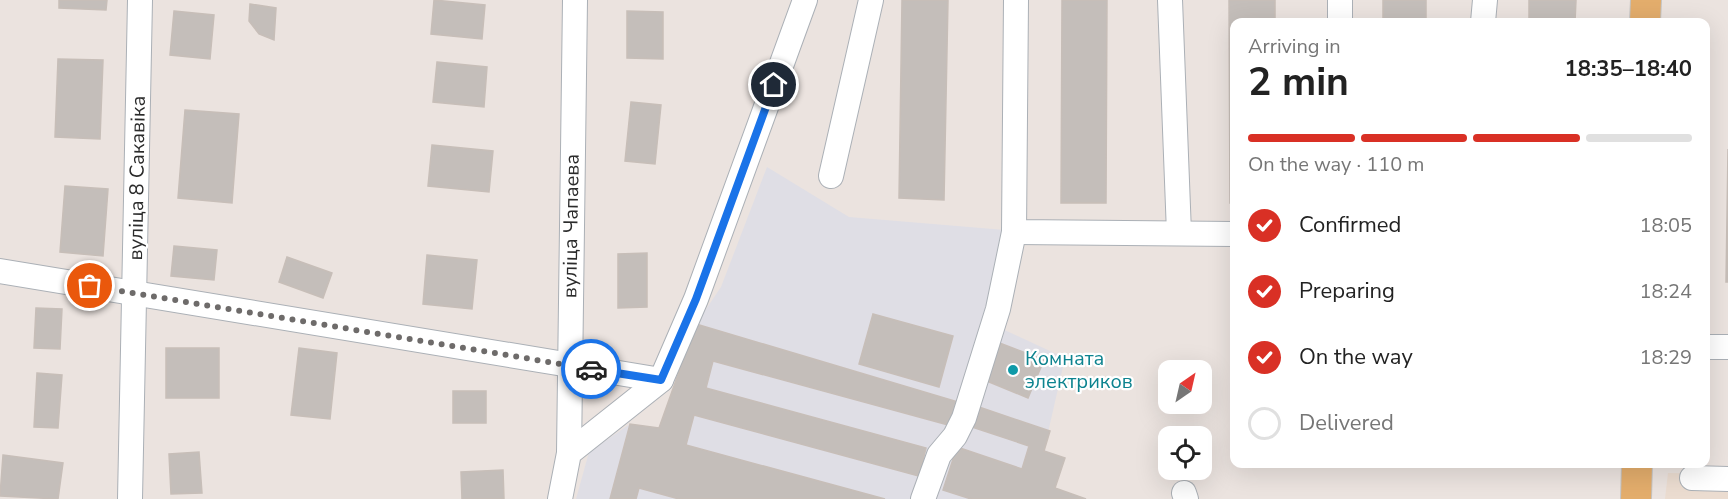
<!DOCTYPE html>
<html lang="en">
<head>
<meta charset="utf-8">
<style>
  :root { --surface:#fff; --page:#f6f6f6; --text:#222; --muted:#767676; --line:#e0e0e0; --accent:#d93025 }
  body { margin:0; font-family:"Nunito Sans",sans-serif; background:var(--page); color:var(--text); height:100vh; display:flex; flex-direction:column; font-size:22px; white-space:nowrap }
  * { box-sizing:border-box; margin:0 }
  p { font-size:20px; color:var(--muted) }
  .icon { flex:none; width:33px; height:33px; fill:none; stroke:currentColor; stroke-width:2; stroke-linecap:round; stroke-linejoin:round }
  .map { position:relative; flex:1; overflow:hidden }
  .sheet { position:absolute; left:1230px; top:18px; width:480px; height:450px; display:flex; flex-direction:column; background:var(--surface); border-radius:12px; box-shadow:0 6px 24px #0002 }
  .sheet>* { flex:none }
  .needle { width:39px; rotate:34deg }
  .buttons { position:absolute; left:1158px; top:360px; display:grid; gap:12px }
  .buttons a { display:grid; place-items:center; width:54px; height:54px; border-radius:12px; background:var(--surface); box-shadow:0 6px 24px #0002; font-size:30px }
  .pin { position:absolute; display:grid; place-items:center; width:51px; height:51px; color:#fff; margin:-26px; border:3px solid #fff; border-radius:50%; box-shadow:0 2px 6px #0007 }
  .courier { position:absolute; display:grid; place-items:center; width:60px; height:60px; margin:-30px; border:4px solid #1a73e8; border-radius:50%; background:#fff; color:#222; box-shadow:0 2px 8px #0007 }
  .summary em { font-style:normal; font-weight:700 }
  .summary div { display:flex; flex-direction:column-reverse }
  .summary { display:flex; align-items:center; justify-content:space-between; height:102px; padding:0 18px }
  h1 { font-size:39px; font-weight:700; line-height:45px }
  .bar { display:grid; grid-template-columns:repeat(4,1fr); gap:9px 6px; align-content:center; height:72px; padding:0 18px }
  .bar i { height:8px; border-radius:4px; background:var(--line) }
  .bar .current { background:var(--accent) }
  .bar p { grid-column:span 4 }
  ol { padding:0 18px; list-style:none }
  li { display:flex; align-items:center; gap:18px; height:66px }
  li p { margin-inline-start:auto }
  li .icon { padding:6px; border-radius:50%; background:var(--accent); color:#fff; stroke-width:4 }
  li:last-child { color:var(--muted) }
  li i { width:33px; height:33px; border:3px solid var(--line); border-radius:50% }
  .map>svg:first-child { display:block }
  .industrial { fill:#dfdee5 }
  .education { fill:#ebdcd0 }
  .building { fill:#c4beba; stroke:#c7beb8; stroke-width:1.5 }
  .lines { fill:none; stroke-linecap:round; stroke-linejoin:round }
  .minor-casing { stroke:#abb0b6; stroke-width:26 }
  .major-casing { stroke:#c4c4c4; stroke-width:32 }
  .minor { stroke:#fff; stroke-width:24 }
  .major { stroke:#e3ad6c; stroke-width:30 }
  .done { stroke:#6e6b6a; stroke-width:6; stroke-dasharray:0 10.8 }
  .route { stroke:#1a73e8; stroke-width:8 }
  .culture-dot { fill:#0f9aa8; stroke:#fff; stroke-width:2 }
  .labels { text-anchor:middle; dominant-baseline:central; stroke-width:4.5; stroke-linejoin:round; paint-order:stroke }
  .street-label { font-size:20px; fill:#2b2b2b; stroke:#fff }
  .culture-label { font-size:20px; fill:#0d838f; stroke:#fff; text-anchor:start }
</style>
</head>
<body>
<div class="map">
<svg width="1728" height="499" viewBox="0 0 1728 499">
  <rect width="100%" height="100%" fill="#ebe3df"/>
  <!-- industrial -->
  <polygon class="industrial" points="767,167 849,217 1005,230 983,320 1065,358 1044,450 1065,458 1055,488 1086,499 576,499 589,452 630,424 659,428 696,324 721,287"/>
  <!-- education -->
  <polygon class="education" points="1668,473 1728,474 1728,499 1665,499"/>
  <!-- building -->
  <g class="building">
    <polygon points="59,0 107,0 106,10 59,8"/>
    <polygon points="434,0 485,5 482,39 431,34"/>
    <polygon points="902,0 948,0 944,200 899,198"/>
    <polygon points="1062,0 1107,0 1106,203 1061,203"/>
    <polygon points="1229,0 1275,0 1275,22 1234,22 1234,203 1230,203"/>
    <rect x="1383" y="0" width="43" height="22"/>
    <polygon points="1529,0 1576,0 1575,22 1529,22"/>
    <polygon points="250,4 276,8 274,40 259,34 249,21"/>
    <polygon points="174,11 214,15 210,59 170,55"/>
    <polygon points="627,11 663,12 663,59 627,58"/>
    <polygon points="58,59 103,60 100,139 55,137"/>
    <polygon points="437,62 487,67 484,107 433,102"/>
    <polygon points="631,102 661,105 655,164 625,161"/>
    <polygon points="185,110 239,114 232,203 178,198"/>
    <polygon points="432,145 493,151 489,192 428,186"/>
    <polygon points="1728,149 1728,282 1726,282"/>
    <polygon points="65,186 108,189 103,256 60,252"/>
    <polygon points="174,246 217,250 214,280 171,276"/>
    <polygon points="647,253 647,307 618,308 618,254"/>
    <polygon points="427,255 477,260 472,309 423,304"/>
    <polygon points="287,257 332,273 323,298 279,282"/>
    <polygon points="36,308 62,309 60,349 34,348"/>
    <polygon points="873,314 953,336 939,387 859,364"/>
    <polygon points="696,324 958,402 952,426 713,361 706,388 926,448 919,476 694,415 686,445 885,499 679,499 639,488 636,499 610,499 630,424 659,428"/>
    <polygon points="997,342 1044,360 1028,398 982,379"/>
    <rect x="166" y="348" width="53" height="50"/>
    <polygon points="299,348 337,353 330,419 291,415"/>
    <polygon points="37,373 62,375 58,428 34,427"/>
    <rect x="453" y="391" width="33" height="32"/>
    <polygon points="979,407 1050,431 1044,451 1065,458 1055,488 1086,499 971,499 943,490 957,447 1022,469 1029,446 972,427"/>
    <polygon points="199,452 202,493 171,494 169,454"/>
    <polygon points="3,455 63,463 58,499 0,496"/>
    <polygon points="503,470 504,499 462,499 461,472"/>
  </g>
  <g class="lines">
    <defs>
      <g id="minor">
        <polyline points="1016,0 1014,232 1234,234"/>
        <polyline points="1170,0 1179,233"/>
        <polyline points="1340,22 1340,0"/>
        <polyline points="1483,22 1485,0"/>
        <polyline points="831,176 871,0"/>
        <polyline points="0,271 661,380"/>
        <polyline points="1706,347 1728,347"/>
        <polyline points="569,453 575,0"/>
        <polyline points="1692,478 1728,479"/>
        <polyline points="1184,493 1186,499"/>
        <polyline points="130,499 140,0"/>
        <polyline points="560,499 569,453 661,380 696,299 805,0"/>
        <polyline points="923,499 939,455 955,436 964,418 998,309 1014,232"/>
      </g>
      <g id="major">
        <polyline points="1645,22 1646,0"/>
        <polyline points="1636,499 1637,464"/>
      </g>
    </defs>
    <!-- minor casing -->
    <use href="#minor" class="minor-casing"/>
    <!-- major casing -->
    <use href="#major" class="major-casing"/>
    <!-- minor -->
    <use href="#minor" class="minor"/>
    <!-- major -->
    <use href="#major" class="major"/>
  </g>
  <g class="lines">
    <!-- done -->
    <polyline class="done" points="90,286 591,369"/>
    <!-- route -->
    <polyline class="route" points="591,369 661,380 696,299 774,85"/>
  </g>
  <!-- markers -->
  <circle class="culture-dot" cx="1013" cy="370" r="6"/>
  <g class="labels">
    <!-- street labels -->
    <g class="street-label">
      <text transform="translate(137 178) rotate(-89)">вуліца 8 Сакавіка</text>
      <text transform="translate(571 226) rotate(-89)">вуліца Чапаева</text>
    </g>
    <!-- culture labels -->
    <g class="culture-label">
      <text x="1025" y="358">Комната<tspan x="1025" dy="23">электриков</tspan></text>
    </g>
  </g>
</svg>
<div class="buttons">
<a><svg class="needle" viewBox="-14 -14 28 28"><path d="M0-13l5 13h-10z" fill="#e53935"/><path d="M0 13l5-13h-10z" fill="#767676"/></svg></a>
<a><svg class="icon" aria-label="locate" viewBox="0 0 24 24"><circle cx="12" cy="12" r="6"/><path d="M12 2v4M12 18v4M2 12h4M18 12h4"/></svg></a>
</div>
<div class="pin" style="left:90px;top:286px;background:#ea580c"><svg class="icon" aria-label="bag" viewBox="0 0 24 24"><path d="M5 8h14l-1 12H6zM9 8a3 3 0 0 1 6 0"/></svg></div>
<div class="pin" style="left:774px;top:85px;background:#1f2937"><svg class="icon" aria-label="home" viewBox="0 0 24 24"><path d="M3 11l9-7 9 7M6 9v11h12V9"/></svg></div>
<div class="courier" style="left:591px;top:369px"><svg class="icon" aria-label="car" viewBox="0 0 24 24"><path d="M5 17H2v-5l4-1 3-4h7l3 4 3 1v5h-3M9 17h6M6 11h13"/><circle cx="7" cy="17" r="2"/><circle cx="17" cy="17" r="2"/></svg></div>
<section class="sheet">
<div class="summary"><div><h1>2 min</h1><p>Arriving in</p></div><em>18:35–18:40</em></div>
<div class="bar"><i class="current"></i><i class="current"></i><i class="current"></i><i></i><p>On the way · 110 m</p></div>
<ol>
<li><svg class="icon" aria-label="check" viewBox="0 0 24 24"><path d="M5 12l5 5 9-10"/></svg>Confirmed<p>18:05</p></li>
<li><svg class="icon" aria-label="check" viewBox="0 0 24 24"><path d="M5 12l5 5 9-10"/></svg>Preparing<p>18:24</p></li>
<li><svg class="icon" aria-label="check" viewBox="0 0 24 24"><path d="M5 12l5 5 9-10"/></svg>On the way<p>18:29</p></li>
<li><i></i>Delivered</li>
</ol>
</section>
</div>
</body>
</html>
